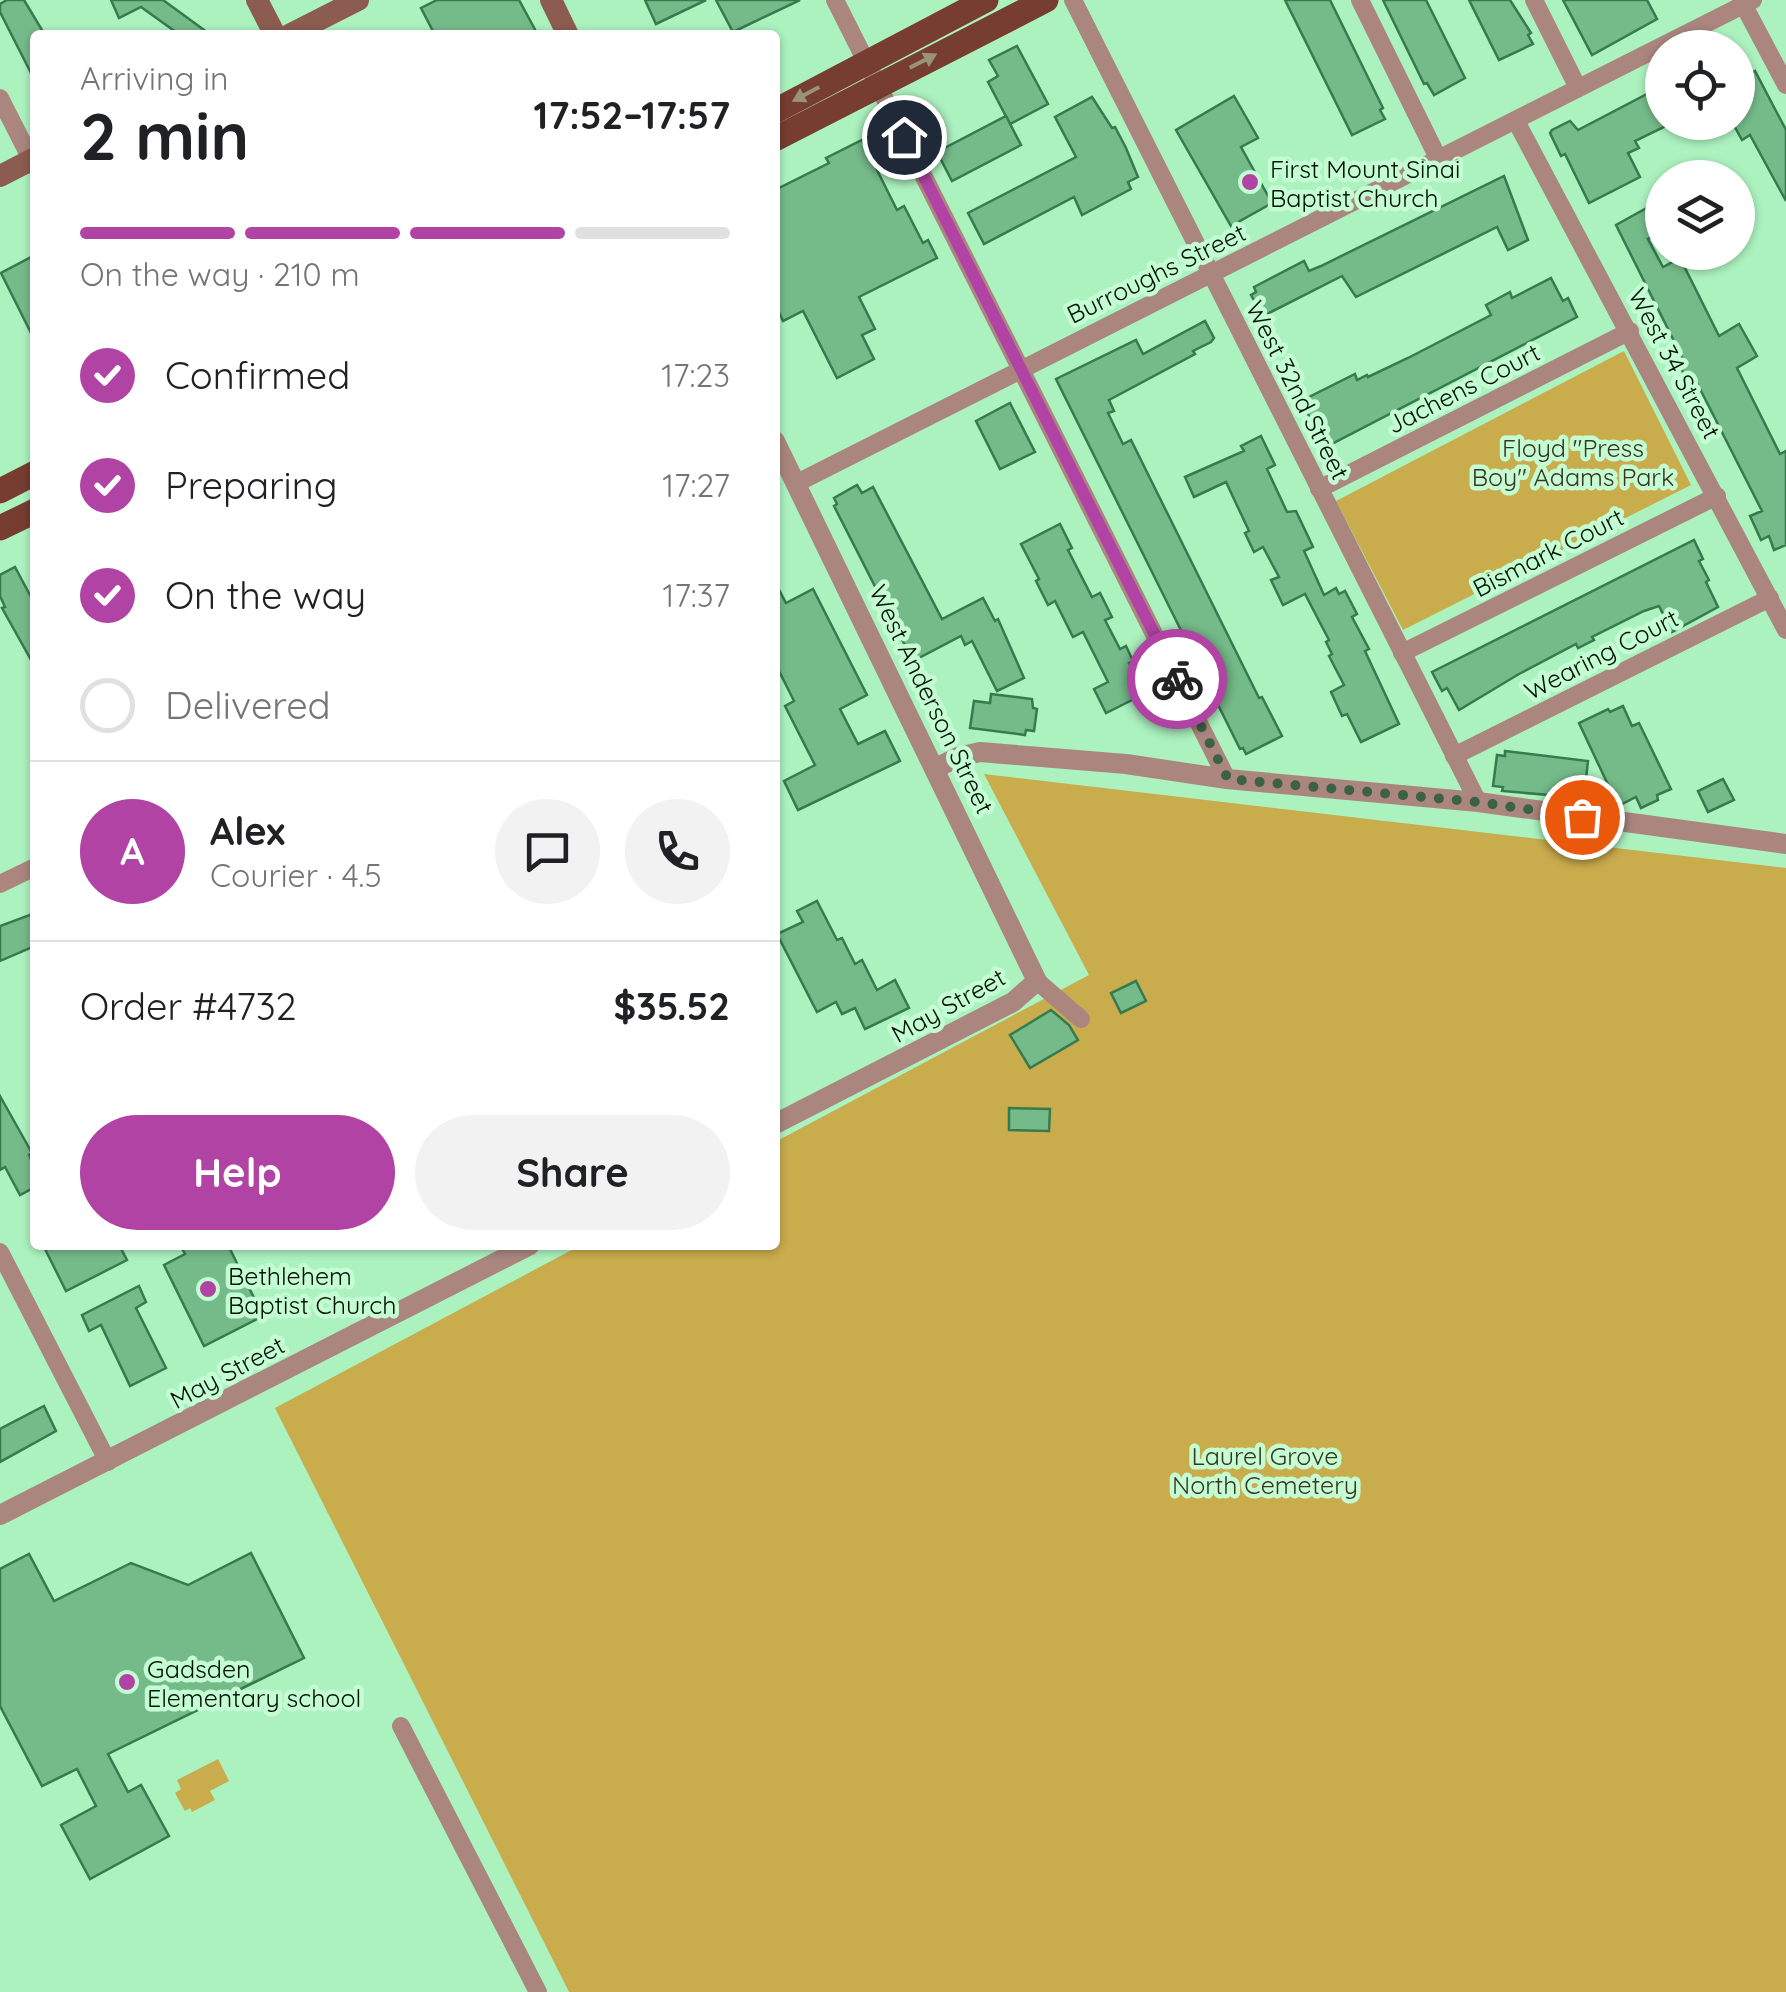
<!DOCTYPE html>
<html lang="en">
<head>
<meta charset="utf-8">
<style>
  :root { --surface:#fff; --page:#f2f2f2; --text:#202124; --muted:#757577; --line:#e0e0e0; --accent:#b043a3 }
  body { margin:0; font-family:Quicksand,sans-serif; background:var(--page); color:var(--text); height:100vh; display:flex; flex-direction:column; font-size:38px; white-space:nowrap }
  * { box-sizing:border-box; margin:0 }
  p { font-size:32px; color:var(--muted) }
  .icon { flex:none; width:55px; height:55px; fill:none; stroke:currentColor; stroke-width:2; stroke-linecap:round; stroke-linejoin:round }
  .map { position:relative; flex:1; overflow:hidden }
  .side { position:absolute; left:30px; top:30px; width:750px; height:1220px; display:flex; flex-direction:column; background:var(--surface); border-radius:10px; box-shadow:0 2px 8px #0004 }
  .side>* { flex:none }
  .buttons { position:absolute; left:1645px; top:30px; display:grid; gap:20px }
  .buttons a { display:grid; place-items:center; width:110px; height:110px; border-radius:50%; background:var(--surface); box-shadow:0 2px 8px #0004; font-size:50px }
  .pin { position:absolute; display:grid; place-items:center; width:85px; height:85px; color:#fff; margin:-42px; border:5px solid #fff; border-radius:50%; box-shadow:0 2px 10px #0007 }
  .courier { position:absolute; display:grid; place-items:center; width:100px; height:100px; margin:-50px; border:8px solid #b043a3; border-radius:50%; background:#fff; color:#222; box-shadow:0 2px 12px #0007 }
  .headline em { font-style:normal; font-weight:700 }
  .headline div { display:flex; flex-direction:column-reverse }
  .headline { display:flex; align-items:center; justify-content:space-between; height:170px; padding:0 50px }
  h1 { font-size:65px; font-weight:700; line-height:75px }
  .bar { display:grid; grid-template-columns:repeat(4,1fr); gap:15px 10px; align-content:center; height:120px; padding:0 50px }
  .bar i { height:12px; border-radius:8px; background:var(--line) }
  .bar .on { background:var(--accent) }
  .bar p { grid-column:span 4 }
  .line { display:flex; align-items:center; gap:25px; padding:0 50px; border-top:2px solid var(--line) }
  .line div { flex:1 }
  .round { display:grid; place-items:center; flex:none; width:105px; height:105px; border-radius:52px; background:var(--page) }
  ol { padding:0 50px; list-style:none }
  li { display:flex; align-items:center; gap:30px; height:110px }
  li p { margin-inline-start:auto }
  li .icon { padding:10px; border-radius:50%; background:var(--accent); color:#fff; stroke-width:4 }
  li:last-child { color:var(--muted) }
  li i { width:55px; height:55px; border:5px solid var(--line); border-radius:50% }
  .cta { display:flex; gap:20px; margin-top:auto; padding:20px 50px }
  .cta a { flex:1; height:115px; border-radius:60px; background:var(--accent); color:#fff; font-size:40px; font-weight:700; line-height:115px; text-align:center }
  .cta a+a { background:var(--page); color:var(--text) }
  .map>svg:first-child { display:block }
  .green { fill:#c9ac4c }
  .building { fill:#75bb8a; stroke:#367a4d; stroke-width:2.5 }
  .lines { fill:none; stroke-linecap:round; stroke-linejoin:round }
  .minor { stroke:#aa867f; stroke-width:18 }
  .tertiary { stroke:#aa867f; stroke-width:20 }
  .secondary { stroke:#8d5c51; stroke-width:22 }
  .primary { stroke:#773d31; stroke-width:25 }
  .oneway { fill:#9a937a }
  .done { stroke:#3c6145; stroke-width:10; stroke-dasharray:0 18 }
  .route { stroke:#b043a3; stroke-width:12 }
  .poi-dot { fill:#b043a3; stroke:#c4fcd3; stroke-width:4 }
  .labels { text-anchor:middle; dominant-baseline:central; stroke-width:9; stroke-linejoin:round; paint-order:stroke }
  .poi-label { font-size:25px; fill:#001303; stroke:#c4fcd3; text-anchor:start }
  .street-label { font-size:25px; fill:#001303; stroke:#c4fcd3 }
  .park-label { font-size:25px; fill:#3b341f; stroke:#c4fcd3 }
</style>
</head>
<body>
<div class="map">
<svg width="1786" height="1992" viewBox="0 0 1786 1992">
  <rect width="100%" height="100%" fill="#acf2bf"/>
  <!-- green -->
  <g class="green">
    <polygon points="1624,351 1691,485 1403,630 1336,501"/>
    <polygon points="984,774 1786,868 1786,1992 569,1992 275,1408 581,1245 775,1245 775,1142 1089,975"/>
    <polygon points="218,1759 229,1781 210,1791 215,1800 192,1812 190,1808 185,1811 175,1793 181,1789 177,1780"/>
  </g>
  <!-- building -->
  <g class="building">
    <polygon points="7,0 24,0 45,35 35,35 35,81 0,12 0,4"/>
    <polygon points="111,0 163,0 211,35 180,35 141,7 119,18"/>
    <polygon points="437,0 519,0 538,35 435,35 421,8"/>
    <polygon points="645,0 706,0 656,24"/>
    <polygon points="716,0 800,0 733,32"/>
    <polygon points="1285,0 1330,0 1383,108 1380,110 1385,119 1352,135"/>
    <polygon points="1383,0 1426,0 1465,78 1434,95 1427,83 1424,84"/>
    <polygon points="1469,0 1510,0 1531,33 1528,35 1533,44 1499,60"/>
    <polygon points="1563,0 1647,0 1657,19 1592,55"/>
    <polygon points="1017,46 1048,104 1010,124 988,82 998,76 989,60"/>
    <polygon points="1738,49 1751,73 1755,71 1786,130 1786,201 1750,135 1742,140 1732,122 1738,122"/>
    <polygon points="1649,93 1666,126 1635,141 1639,148 1628,153 1640,177 1589,203 1565,154 1561,156 1550,133 1552,130 1570,121 1578,130"/>
    <polygon points="1234,96 1258,138 1241,147 1272,203 1231,226 1176,130"/>
    <polygon points="1092,97 1112,128 1115,127 1126,148 1138,177 1128,182 1131,189 1082,215 1074,197 984,244 968,213 1076,157 1055,117"/>
    <polygon points="1006,116 1021,145 952,181 937,152"/>
    <polygon points="862,140 897,210 904,206 923,243 928,240 937,258 859,297 875,329 862,335 874,359 837,378 803,311 783,321 775,304 775,190 829,163 826,158"/>
    <polygon points="1504,176 1528,240 1508,250 1497,227 1356,297 1342,276 1267,314 1265,309 1260,311 1251,295 1256,292 1254,287 1304,261 1309,271 1321,266"/>
    <polygon points="1654,204 1662,220 1662,231 1648,239 1663,267 1680,258 1719,336 1739,324 1757,356 1737,368 1780,454 1786,451 1786,545 1774,550 1769,536 1761,540 1750,516 1762,511 1698,385 1693,381 1688,383 1681,368 1685,365 1680,353 1616,225"/>
    <polygon points="35,255 35,341 1,273"/>
    <polygon points="1551,278 1563,301 1568,298 1577,317 1320,450 1310,430 1315,427 1301,401 1355,374 1357,380 1367,375 1368,377 1408,358 1491,315 1486,305 1510,292 1512,298"/>
    <polygon points="1205,321 1214,338 1211,342 1193,351 1195,354 1109,400 1114,411 1108,413 1123,444 1131,440 1259,698 1262,697 1282,736 1246,754 1243,748 1240,749 1056,379 1136,340 1143,354"/>
    <polygon points="1010,403 1035,452 1000,469 976,421"/>
    <polygon points="1261,436 1275,465 1267,469 1287,512 1296,511 1313,547 1304,551 1324,595 1336,588 1339,594 1345,591 1357,614 1352,617 1369,649 1365,651 1399,724 1361,742 1347,714 1342,716 1331,692 1344,685 1329,656 1332,654 1326,642 1329,640 1305,594 1283,605 1271,580 1279,577 1263,547 1254,552 1245,533 1249,531 1226,482 1194,497 1185,477 1244,451 1241,446"/>
    <polygon points="857,485 862,493 873,487 942,619 983,598 995,621 998,619 1024,678 997,691 972,641 965,645 961,636 913,661 834,506 837,504 834,498"/>
    <polygon points="1060,524 1072,548 1068,550 1092,597 1100,593 1112,617 1105,620 1120,649 1126,646 1133,661 1129,663 1144,694 1106,713 1094,689 1108,682 1083,632 1073,637 1055,601 1048,605 1036,581 1039,579 1021,544"/>
    <polygon points="1694,540 1703,559 1699,561 1709,580 1706,582 1718,607 1672,632 1659,606 1644,611 1592,637 1594,640 1578,648 1576,644 1519,674 1459,710 1447,688 1442,691 1432,672"/>
    <polygon points="15,567 30,595 35,592 35,667 2,608 5,607 0,596 0,575"/>
    <polygon points="775,582 786,603 813,589 867,695 840,709 858,744 885,731 900,761 798,810 784,781 815,765 785,706 794,701 775,663"/>
    <polygon points="991,694 1032,699 1033,708 1037,709 1034,731 1026,730 1025,735 970,728 974,701 990,703"/>
    <polygon points="1623,706 1632,726 1639,723 1671,789 1657,795 1658,800 1641,808 1636,797 1618,806 1579,723 1608,709 1610,712"/>
    <polygon points="1505,751 1588,761 1584,798 1502,791 1503,787 1493,786 1497,755 1505,756"/>
    <polygon points="1723,779 1734,800 1708,812 1698,791"/>
    <polygon points="817,901 837,940 842,938 855,964 862,960 877,990 895,980 909,1008 865,1029 855,1008 842,1014 836,1002 817,1012 777,934 803,922 797,911"/>
    <polygon points="35,913 35,946 0,961 0,926"/>
    <polygon points="1136,981 1146,1001 1121,1013 1111,993"/>
    <polygon points="1051,1010 1069,1025 1078,1040 1030,1068 1010,1035"/>
    <polygon points="0,1096 32,1153 29,1155 35,1167 35,1187 20,1195 5,1167 0,1170"/>
    <polygon points="1009,1108 1050,1109 1049,1131 1009,1130"/>
    <polygon points="43,1245 119,1245 127,1260 66,1291"/>
    <polygon points="180,1245 228,1245 263,1316 204,1346 164,1265 185,1254"/>
    <polygon points="139,1286 146,1302 136,1308 166,1368 130,1386 101,1325 89,1331 82,1315"/>
    <polygon points="44,1406 56,1431 0,1462 0,1429"/>
    <polygon points="251,1553 304,1658 108,1754 128,1792 141,1785 169,1836 90,1879 61,1825 96,1806 77,1769 42,1786 0,1706 0,1569 29,1554 54,1601 131,1563 188,1585"/>
  </g>
  <g class="lines">
    <!-- minor -->
    <g class="minor">
      <polyline points="835,0 1227,779"/>
      <polyline points="1073,0 1478,802"/>
      <polyline points="1360,0 1439,160"/>
      <polyline points="1534,0 1578,88"/>
      <polyline points="1741,0 1786,85"/>
      <polyline points="0,98 35,167"/>
      <polyline points="1516,121 1786,630"/>
      <polyline points="797,483 1753,0"/>
      <polyline points="1319,489 1630,331"/>
      <polyline points="1402,653 1717,496"/>
      <polyline points="1454,756 1770,598"/>
      <polyline points="0,884 35,867"/>
      <polyline points="1037,981 1081,1019"/>
      <polyline points="0,1252 108,1462"/>
      <polyline points="401,1726 538,1992"/>
    </g>
    <!-- tertiary -->
    <g class="tertiary">
      <polyline points="775,441 1037,981 1013,1002 775,1124"/>
      <polyline points="936,768 958,757 980,752 1126,764 1227,779 1478,802 1786,844"/>
      <polyline points="0,1515 530,1245"/>
    </g>
    <!-- secondary -->
    <g class="secondary">
      <polyline points="257,0 275,35"/>
      <polyline points="551,0 568,35"/>
      <polyline points="289,35 358,0"/>
      <polyline points="0,176 35,158"/>
    </g>
    <!-- primary -->
    <g class="primary">
      <polyline points="775,111 986,0"/>
      <polyline points="775,139 1046,0"/>
      <polyline points="0,491 35,473"/>
      <polyline points="0,528 35,511"/>
    </g>
  </g>
  <!-- one-way arrows -->
  <defs><path id="oneway-solid" d="M-6-.8H1V-3.2L6.5 0L1 3.2V.8H-6Z" transform="scale(2.5)"/></defs>
  <g class="oneway">
    <use href="#oneway-solid" transform="translate(923 61) rotate(-27)"/>
    <use href="#oneway-solid" transform="translate(806 94) rotate(152)"/>
  </g>
  <g class="lines">
    <!-- done -->
    <polyline class="done" points="1177,679 1228,779 1478,802 1582,817"/>
    <!-- route -->
    <polyline class="route" points="904,137 1177,679"/>
  </g>
  <!-- markers -->
  <g class="poi-dot">
    <circle cx="1250" cy="182" r="10"/>
    <circle cx="208" cy="1289" r="10"/>
    <circle cx="127" cy="1682" r="10"/>
  </g>
  <g class="labels">
    <!-- poi labels -->
    <g class="poi-label">
      <text x="1270" y="168">First Mount Sinai<tspan x="1270" dy="29">Baptist Church</tspan></text>
      <text x="228" y="1275">Bethlehem<tspan x="228" dy="29">Baptist Church</tspan></text>
      <text x="147" y="1668">Gadsden<tspan x="147" dy="29">Elementary school</tspan></text>
    </g>
    <!-- street labels -->
    <g class="street-label">
      <text transform="translate(1156 273) rotate(-26)">Burroughs Street</text>
      <text transform="translate(1675 363) rotate(62)">West 34 Street</text>
      <text transform="translate(1463 388) rotate(-27)">Jachens Court</text>
      <text transform="translate(1298 390) rotate(63)">West 32nd Street</text>
      <text transform="translate(1548 552) rotate(-27)">Bismark Court</text>
      <text transform="translate(1601 654) rotate(-27)">Wearing Court</text>
      <text transform="translate(932 699) rotate(64)">West Anderson Street</text>
      <text transform="translate(948 1005) rotate(-29)">May Street</text>
      <text transform="translate(227 1372) rotate(-28)">May Street</text>
    </g>
    <!-- park labels -->
    <g class="park-label">
      <text x="1573" y="447">Floyd "Press<tspan x="1573" dy="29">Boy" Adams Park</tspan></text>
      <text x="1265" y="1455">Laurel Grove<tspan x="1265" dy="29">North Cemetery</tspan></text>
    </g>
  </g>
</svg>
<div class="buttons">
<a><svg class="icon" aria-label="locate" viewBox="0 0 24 24"><circle cx="12" cy="12" r="6"/><path d="M12 2v4M12 18v4M2 12h4M18 12h4"/></svg></a>
<a><svg class="icon" aria-label="layers" viewBox="0 0 24 24"><path d="M12 4l9 5-9 5-9-5zM3 14l9 5 9-5"/></svg></a>
</div>
<div class="pin" style="left:1582px;top:817px;background:#ea580c"><svg class="icon" aria-label="bag" viewBox="0 0 24 24"><path d="M5 8h14l-1 12H6zM9 8a3 3 0 0 1 6 0"/></svg></div>
<div class="pin" style="left:904px;top:137px;background:#1f2937"><svg class="icon" aria-label="home" viewBox="0 0 24 24"><path d="M3 11l9-7 9 7M6 9v11h12V9"/></svg></div>
<div class="courier" style="left:1177px;top:679px"><svg class="icon" aria-label="bike" viewBox="0 0 24 24"><circle cx="6" cy="16" r="4"/><circle cx="18" cy="16" r="4"/><path d="M6 16l4-8h5l3 8M10 8l3 8H6M13 5h3"/></svg></div>
<section class="side">
<div class="headline"><div><h1>2 min</h1><p>Arriving in</p></div><em>17:52–17:57</em></div>
<div class="bar"><i class="on"></i><i class="on"></i><i class="on"></i><i></i><p>On the way · 210 m</p></div>
<ol>
<li><svg class="icon" aria-label="check" viewBox="0 0 24 24"><path d="M5 12l5 5 9-10"/></svg>Confirmed<p>17:23</p></li>
<li><svg class="icon" aria-label="check" viewBox="0 0 24 24"><path d="M5 12l5 5 9-10"/></svg>Preparing<p>17:27</p></li>
<li><svg class="icon" aria-label="check" viewBox="0 0 24 24"><path d="M5 12l5 5 9-10"/></svg>On the way<p>17:37</p></li>
<li><i></i>Delivered</li>
</ol>
<div class="line" style="height:180px"><b class="round" style="background:var(--accent);color:#fff">A</b><div><b>Alex</b><p>Courier · 4.5</p></div><a class="round"><svg class="icon" aria-label="chat" viewBox="0 0 24 24"><path d="M4 5h16v11H9l-5 4z"/></svg></a><a class="round"><svg class="icon" aria-label="phone" viewBox="0 0 24 24"><path d="M5 4h4l2 5-3 2q2 4 5 5l2-3 5 2v4C11 20 4 13 5 4z"/></svg></a></div>
<div class="line" style="height:130px"><div>Order #4732</div><b>$35.52</b></div>
<div class="cta"><a>Help</a><a>Share</a></div>
</section>
</div>
</body>
</html>
